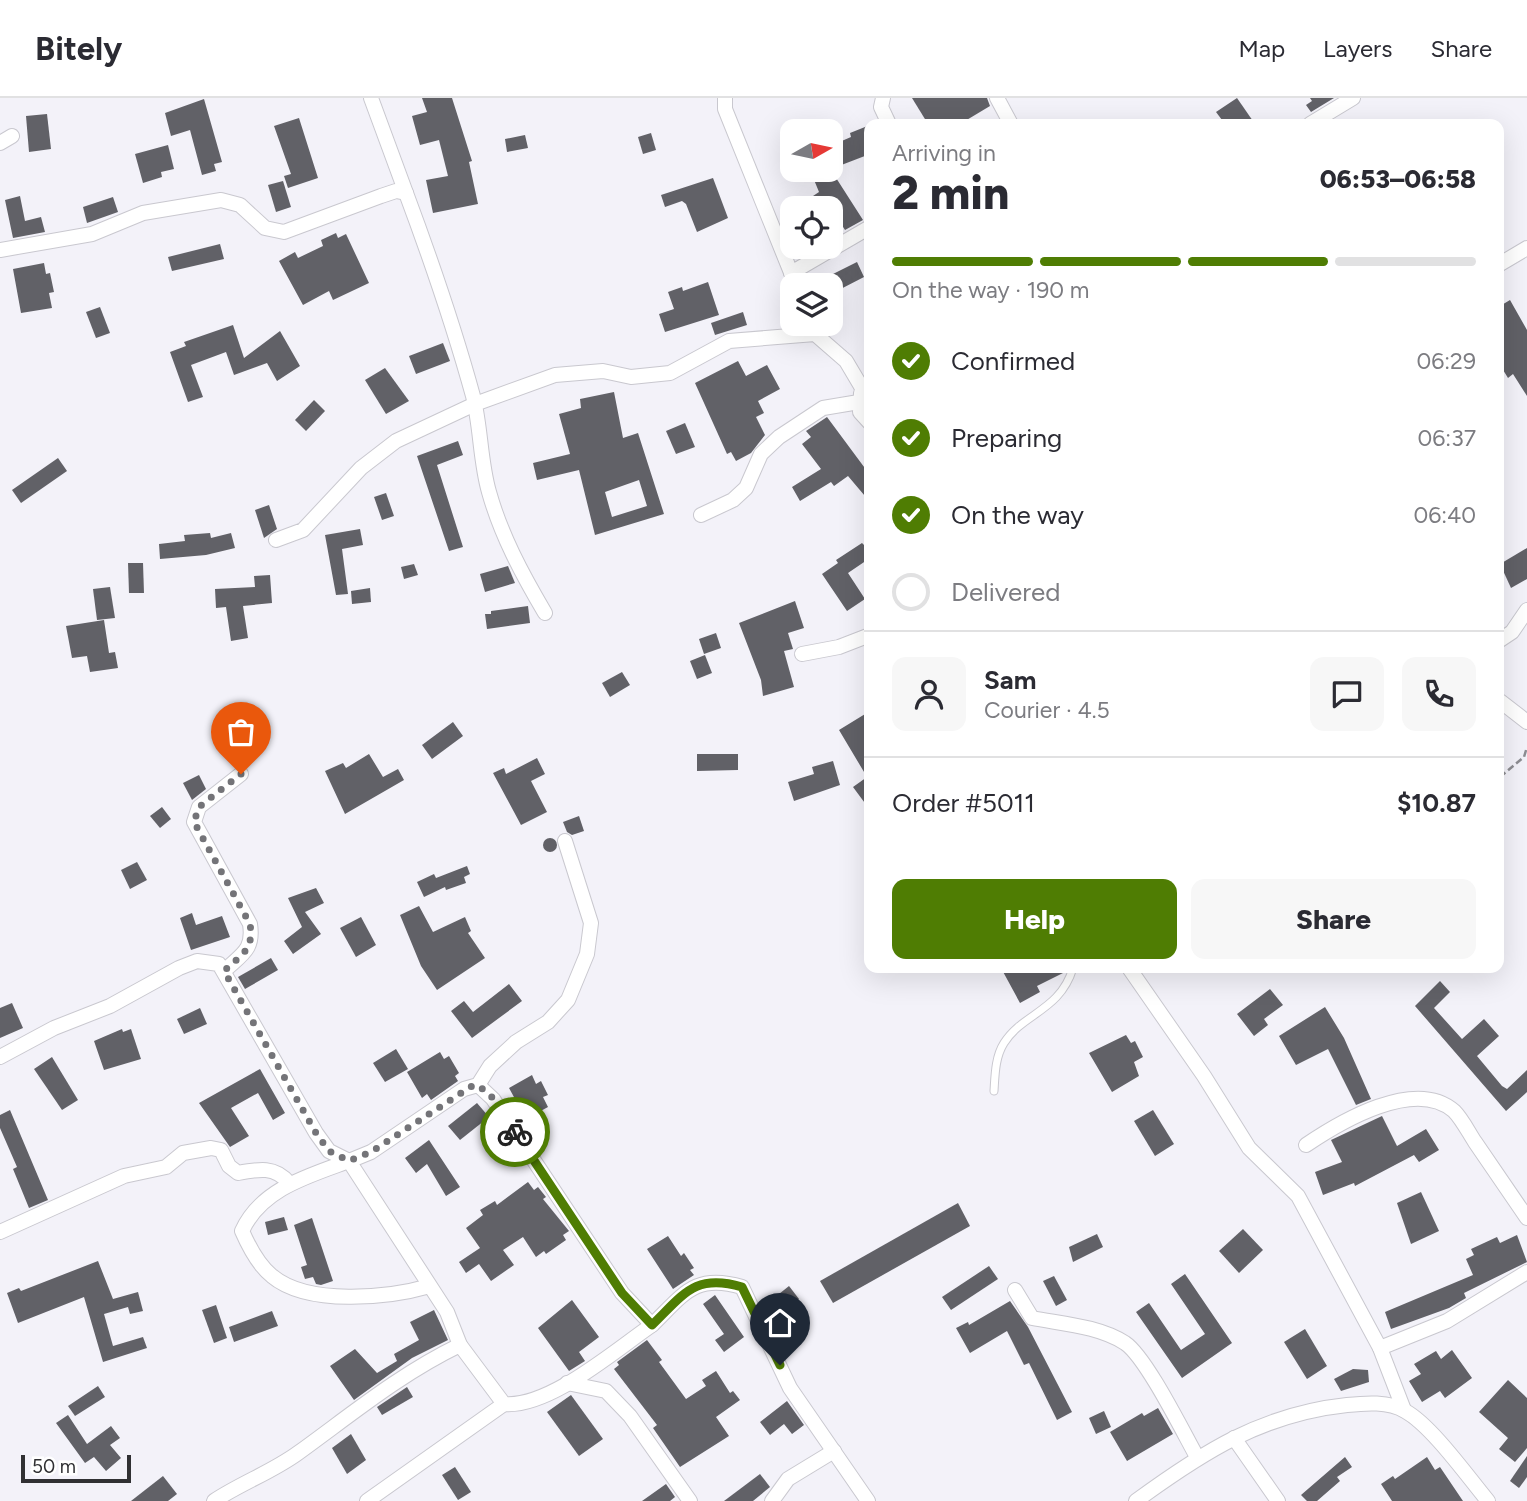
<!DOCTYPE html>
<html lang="en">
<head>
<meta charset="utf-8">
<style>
  :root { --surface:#fff; --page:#f7f7f7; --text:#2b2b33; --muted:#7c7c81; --line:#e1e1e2; --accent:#4f7d03 }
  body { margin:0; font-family:Figtree,sans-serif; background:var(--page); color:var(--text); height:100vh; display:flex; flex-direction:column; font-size:26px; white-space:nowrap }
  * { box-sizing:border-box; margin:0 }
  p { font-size:23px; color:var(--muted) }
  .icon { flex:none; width:38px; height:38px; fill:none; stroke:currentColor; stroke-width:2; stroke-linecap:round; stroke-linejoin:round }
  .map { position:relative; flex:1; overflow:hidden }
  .side { position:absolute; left:864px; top:21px; width:640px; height:854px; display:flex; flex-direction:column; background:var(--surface); border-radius:14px; box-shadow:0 7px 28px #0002 }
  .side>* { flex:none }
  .needle { width:46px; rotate:81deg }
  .buttons { position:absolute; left:780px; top:21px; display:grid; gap:14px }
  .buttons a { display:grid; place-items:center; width:63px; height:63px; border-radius:14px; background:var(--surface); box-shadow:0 7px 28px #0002; font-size:35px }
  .scale { position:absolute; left:21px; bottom:18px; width:110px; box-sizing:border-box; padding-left:7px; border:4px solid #303033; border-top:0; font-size:19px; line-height:24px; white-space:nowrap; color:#303033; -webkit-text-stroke:5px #fff; paint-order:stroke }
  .pin { position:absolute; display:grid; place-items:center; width:60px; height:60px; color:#fff; margin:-72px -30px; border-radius:50% 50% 50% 0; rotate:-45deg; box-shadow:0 0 7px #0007 }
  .pin .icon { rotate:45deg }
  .courier { position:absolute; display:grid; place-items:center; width:70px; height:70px; margin:-35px; border:5px solid #4f7d03; border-radius:50%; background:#fff; color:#222; box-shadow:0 2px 9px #0007 }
  .summary em { font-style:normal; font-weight:800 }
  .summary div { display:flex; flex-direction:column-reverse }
  .summary { display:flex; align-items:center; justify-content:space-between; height:119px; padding:0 28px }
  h1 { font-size:46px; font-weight:800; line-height:52px }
  .bar { display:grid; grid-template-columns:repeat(4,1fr); gap:10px 7px; align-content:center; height:84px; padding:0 28px }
  .bar i { height:9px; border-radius:5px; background:var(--line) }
  .bar .on { background:var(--accent) }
  .bar p { grid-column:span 4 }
  .line { display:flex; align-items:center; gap:18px; padding:0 28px; border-top:2px solid var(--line) }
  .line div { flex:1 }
  .round { display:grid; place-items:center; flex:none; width:74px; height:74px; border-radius:14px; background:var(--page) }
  ol { padding:0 28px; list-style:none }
  li { display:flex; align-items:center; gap:21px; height:77px }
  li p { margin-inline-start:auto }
  li .icon { padding:7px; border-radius:50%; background:var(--accent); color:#fff; stroke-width:4 }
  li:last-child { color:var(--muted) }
  li i { width:38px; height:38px; border:4px solid var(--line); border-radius:50% }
  .button { display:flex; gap:14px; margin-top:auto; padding:14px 28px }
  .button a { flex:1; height:80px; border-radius:14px; background:var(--accent); color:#fff; font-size:28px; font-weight:800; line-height:80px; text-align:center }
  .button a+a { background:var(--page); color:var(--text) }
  header { display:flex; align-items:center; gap:42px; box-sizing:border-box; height:98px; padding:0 35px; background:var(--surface); border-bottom:2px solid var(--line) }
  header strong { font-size:33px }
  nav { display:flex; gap:38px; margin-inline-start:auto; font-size:24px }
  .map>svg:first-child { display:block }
  .building { fill:#616167; fill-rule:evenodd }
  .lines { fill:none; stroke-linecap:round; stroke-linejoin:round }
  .lane-casing { stroke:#c9c8cf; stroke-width:9 }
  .street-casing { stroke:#c9c8cf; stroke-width:16 }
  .path { stroke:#8d8d92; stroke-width:2.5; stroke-dasharray:7 3.5; stroke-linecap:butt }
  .lane { stroke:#fff; stroke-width:7 }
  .street { stroke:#fff; stroke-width:14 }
  .done { stroke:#747478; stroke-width:7; stroke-dasharray:0 12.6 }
  .route { stroke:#4f7d03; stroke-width:9 }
</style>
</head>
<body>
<header>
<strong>Bitely</strong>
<nav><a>Map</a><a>Layers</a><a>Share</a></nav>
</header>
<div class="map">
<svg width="1527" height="1403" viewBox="0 0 1527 1403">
  <rect width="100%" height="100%" fill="#f3f2f9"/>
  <!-- building -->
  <g class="building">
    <polygon points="422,0 452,0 472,63 469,64 478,106 433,115 426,82 448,78 439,42 420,47 412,18 427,14"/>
    <polygon points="912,0 987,0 990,8 960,26 928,26"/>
    <polygon points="1237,0 1255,26 1225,26 1216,14"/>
    <polygon points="1310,0 1334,0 1311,14 1306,7 1312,3"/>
    <polygon points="204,1 222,64 214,66 216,73 202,77 190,32 171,38 165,15"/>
    <polygon points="47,16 51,51 29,54 26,18"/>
    <polygon points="299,20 318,80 288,90 284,78 291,76 274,28"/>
    <polygon points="870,27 870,56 831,71 831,53 839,50 837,45 851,39 850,35"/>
    <polygon points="651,35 656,52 643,56 638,39"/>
    <polygon points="525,37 528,50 507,54 505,41"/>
    <polygon points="168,47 174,71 161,74 162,79 143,85 135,56"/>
    <polygon points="810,72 831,72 863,122 845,132 831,110 821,110 813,98 819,94"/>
    <polygon points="713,80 728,120 697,134 686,106 682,103 665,109 661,97"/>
    <polygon points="283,83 291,109 276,114 268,87"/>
    <polygon points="20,98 25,123 41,119 45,134 13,140 5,102"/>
    <polygon points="113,99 118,114 87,125 83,109"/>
    <polygon points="336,135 338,140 346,136 369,185 333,202 329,193 303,207 279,163 295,154 298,160 323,148 321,142"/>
    <polygon points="220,146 224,161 172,173 168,159"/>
    <polygon points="857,164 864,179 831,196 831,187 811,187"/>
    <polygon points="44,165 46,176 50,175 54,194 49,195 52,210 21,215 13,171"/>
    <polygon points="708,184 719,217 665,234 659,216 674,211 668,194 682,189 683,193"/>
    <polygon points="1510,202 1527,232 1527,298 1513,276 1508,280 1500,267 1500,208"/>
    <polygon points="100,209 110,235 96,240 86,214"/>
    <polygon points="743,214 747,227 715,237 711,225"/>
    <polygon points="233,227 244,260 280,233 300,268 277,283 267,265 234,277 226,254 191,267 203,299 188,304 170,254 186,248 184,244"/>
    <polygon points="443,245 450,263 416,276 409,258"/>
    <polygon points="738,263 746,278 767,267 780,291 758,303 764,315 756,319 765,337 751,355 736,363 731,354 727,356 695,285"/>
    <polygon points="385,270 409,303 386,316 365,282"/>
    <path d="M614,294L623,340L638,335L664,416L595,437L579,372L537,382L533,365L570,356L559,316L581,310L580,301ZM639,382L647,408L612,419L605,394Z"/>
    <polygon points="314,302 325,313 306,333 295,322"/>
    <polygon points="827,319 870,377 870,404 848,378 834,388 831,384 800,403 792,389 821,371 802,346 811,339 806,333"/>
    <polygon points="685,325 695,349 676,356 666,333"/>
    <polygon points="458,343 463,357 437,367 463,449 449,453 417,358"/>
    <polygon points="58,360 67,373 21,405 12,392"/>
    <polygon points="386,395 394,418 382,422 374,399"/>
    <polygon points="269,407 277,431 264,440 255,412"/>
    <polygon points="360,431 363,447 342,451 348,496 336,497 325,437"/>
    <polygon points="210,435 211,440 231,435 235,450 206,457 160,461 159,446 185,443 184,437"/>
    <polygon points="870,444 870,460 848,475 865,501 847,513 822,476 838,465 836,462 862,445 864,447"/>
    <polygon points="1527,450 1527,481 1511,490 1500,466"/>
    <polygon points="128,465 143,465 144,495 129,495"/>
    <polygon points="414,466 418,477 404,481 401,469"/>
    <polygon points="508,468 515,485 485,494 480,476"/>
    <polygon points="270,477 272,505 243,508 248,540 231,543 226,509 216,510 215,491 255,489 254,478"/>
    <polygon points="110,489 115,520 97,522 93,491"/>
    <polygon points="370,490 371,504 352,506 351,493"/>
    <polygon points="795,503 804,530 788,535 793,551 784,553 794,589 763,598 761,582 739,525"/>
    <polygon points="528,508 530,525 487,531 485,516 491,516 491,513"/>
    <polygon points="104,522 109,555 115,554 118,570 90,574 87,558 72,560 66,528"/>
    <polygon points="716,535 721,550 704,556 699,541"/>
    <polygon points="705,557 712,575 697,581 690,563"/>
    <polygon points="622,574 630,587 610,599 602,585"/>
    <polygon points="870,613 870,712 853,689 867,679 839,632"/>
    <polygon points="453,624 463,638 432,661 422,647"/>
    <polygon points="369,656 383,679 398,671 404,682 345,716 325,673 343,665 346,670"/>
    <polygon points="697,656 738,656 738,672 697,673"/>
    <polygon points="537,660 545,676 531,683 547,714 521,727 493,675 504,670 506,676"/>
    <polygon points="833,663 840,687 794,703 788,684 814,676 812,669"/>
    <polygon points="199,677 206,691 192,702 183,685"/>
    <polygon points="162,709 171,721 160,730 150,718"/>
    <polygon points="579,718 584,733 572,737 567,734 563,724"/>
    <circle cx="550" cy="747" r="7"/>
    <polygon points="137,764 147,782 130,791 121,772"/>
    <polygon points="467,768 470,776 464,779 466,785 446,792 445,789 424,799 417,784 434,776 436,780"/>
    <polygon points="316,790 324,805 305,814 321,836 293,856 284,843 302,829 288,800"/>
    <polygon points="419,808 433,834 465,819 471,833 468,835 485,860 437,892 421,868 400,817"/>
    <polygon points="192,815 196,827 222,818 230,839 191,852 180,820"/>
    <polygon points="361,819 376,847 356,859 340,830"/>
    <polygon points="271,860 278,872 245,891 238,879"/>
    <polygon points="1001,870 1066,870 1065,874 1037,888 1040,894 1020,905"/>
    <polygon points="1440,883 1450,894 1434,910 1462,941 1484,921 1499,938 1477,958 1502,988 1507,991 1527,972 1527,994 1506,1013 1415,908"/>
    <polygon points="509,886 522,903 472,940 451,913 464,903 473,914"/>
    <polygon points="1270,891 1283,907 1264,921 1268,927 1254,938 1237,916"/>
    <polygon points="12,905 23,930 0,940 0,910"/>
    <polygon points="1325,909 1344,940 1371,1001 1356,1007 1328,951 1296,967 1279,938"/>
    <polygon points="200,910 207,926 184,936 177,921"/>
    <polygon points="122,931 123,934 131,931 141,961 104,972 94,943"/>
    <polygon points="1126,937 1131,945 1135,943 1143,959 1134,964 1139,978 1112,994 1089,955"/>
    <polygon points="396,951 408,971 385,984 373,965"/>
    <polygon points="440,954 444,961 449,958 459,975 455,978 458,983 431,1002 427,996 422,1000 407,974"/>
    <polygon points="52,959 78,1002 62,1012 34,971"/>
    <polygon points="260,971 285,1015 273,1022 258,995 231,1010 249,1038 230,1049 199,1005"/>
    <polygon points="532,977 536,986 541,983 548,997 543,999 548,1009 526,1021 509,990"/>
    <polygon points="477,1005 489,1019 460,1042 448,1028"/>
    <polygon points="10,1012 48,1102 29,1110 13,1071 17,1069 0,1030 0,1017"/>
    <polygon points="1153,1012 1174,1046 1155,1058 1134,1023"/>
    <polygon points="1382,1018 1397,1048 1426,1031 1439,1052 1419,1064 1414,1057 1355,1088 1354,1085 1323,1097 1315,1074 1342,1064 1331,1042"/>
    <polygon points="429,1042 460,1089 446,1098 427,1066 416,1075 405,1060"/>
    <polygon points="528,1084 534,1092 538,1089 546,1099 543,1101 569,1133 563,1137 566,1142 546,1156 544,1153 536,1159 523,1139 503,1152 514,1167 491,1183 479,1166 466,1175 459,1164 480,1150 466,1130 483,1117 480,1112 495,1103 497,1107"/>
    <polygon points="1421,1094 1439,1133 1411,1146 1397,1105"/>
    <polygon points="958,1105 970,1128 833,1205 820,1183"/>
    <polygon points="284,1119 288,1132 268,1137 265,1124"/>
    <polygon points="312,1120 333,1183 321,1187 316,1186 313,1179 305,1181 301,1169 307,1167 294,1127"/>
    <polygon points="1243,1131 1263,1152 1239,1175 1219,1153"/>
    <polygon points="1097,1136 1103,1149 1073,1164 1069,1149"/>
    <polygon points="1517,1137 1527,1164 1464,1195 1466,1200 1449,1210 1391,1231 1385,1214 1473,1177 1466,1161 1474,1157 1471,1151 1497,1139 1500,1145"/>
    <polygon points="668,1138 681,1158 684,1155 694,1170 690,1172 694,1177 673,1191 647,1151"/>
    <polygon points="98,1163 113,1201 138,1194 143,1213 130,1216 128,1209 104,1216 113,1248 143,1239 147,1250 103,1264 84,1199 18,1225 7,1195 19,1190 21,1193"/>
    <polygon points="989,1168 998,1181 951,1212 942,1199"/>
    <polygon points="1185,1176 1232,1245 1182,1280 1136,1214 1149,1205 1181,1252 1205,1236 1171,1186"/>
    <polygon points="1054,1178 1067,1202 1056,1208 1043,1183"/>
    <polygon points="789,1188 799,1201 790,1209 779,1196"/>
    <polygon points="715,1197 744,1239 724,1254 715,1242 724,1236 703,1206"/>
    <polygon points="572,1202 599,1239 579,1254 585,1263 569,1273 538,1230"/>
    <polygon points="1010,1203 1028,1229 1072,1314 1057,1322 1029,1265 1024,1267 1007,1233 970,1255 956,1230 968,1224 969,1227"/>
    <polygon points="216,1207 227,1240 214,1245 202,1212"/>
    <polygon points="434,1212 448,1242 412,1260 354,1302 330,1268 355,1251 377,1275 397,1263 394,1256 419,1242 410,1224"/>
    <polygon points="272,1213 278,1228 234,1244 229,1229"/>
    <polygon points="1305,1231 1327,1268 1307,1281 1284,1244"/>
    <polygon points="647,1242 662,1262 659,1264 686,1301 706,1288 702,1282 716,1273 730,1295 733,1293 740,1302 716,1319 729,1338 680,1369 653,1330 657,1327 614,1271 619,1267 617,1264"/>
    <polygon points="1452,1252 1472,1280 1445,1300 1440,1293 1422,1304 1409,1283 1421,1276 1414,1266 1436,1253 1441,1261"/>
    <polygon points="1353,1271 1368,1272 1369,1284 1341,1293 1334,1281"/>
    <polygon points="1508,1282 1527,1300 1527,1350 1515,1364 1499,1351 1508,1340 1479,1314"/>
    <polygon points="98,1288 105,1299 75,1318 68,1308"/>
    <polygon points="407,1289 413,1299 382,1317 377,1309"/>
    <polygon points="571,1297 603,1341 579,1358 547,1314"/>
    <polygon points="787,1303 804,1327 792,1336 784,1326 770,1337 760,1324"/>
    <polygon points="1158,1310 1173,1336 1127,1363 1110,1334 1142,1315 1144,1318"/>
    <polygon points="1104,1313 1111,1329 1096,1336 1089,1320"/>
    <polygon points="68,1317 87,1346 111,1328 120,1340 110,1347 121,1360 106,1373 94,1359 85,1365 56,1325"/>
    <polygon points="351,1336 366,1362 347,1376 332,1350"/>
    <polygon points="1527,1358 1527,1379 1519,1390 1510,1383"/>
    <polygon points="1345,1359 1352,1369 1337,1379 1340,1383 1317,1403 1307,1403 1301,1397"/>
    <polygon points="1427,1359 1435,1372 1440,1369 1463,1403 1392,1403 1381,1386 1393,1378 1395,1381"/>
    <polygon points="455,1369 471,1394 458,1402 442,1377"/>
    <polygon points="760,1376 770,1389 753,1403 724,1403"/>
    <polygon points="163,1378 177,1396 168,1403 131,1403"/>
    <polygon points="666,1386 675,1399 670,1403 642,1403"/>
  </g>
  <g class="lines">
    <defs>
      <path id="lane" d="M994,993C995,978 995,959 1004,945C1023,915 1060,913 1073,870"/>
      <g id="street">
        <polyline points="371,0 406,95"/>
        <polyline points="725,0 725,11 796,187"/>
        <polyline points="883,0 881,9 889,26"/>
        <polyline points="997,0 1011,26"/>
        <polyline points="1310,26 1353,0"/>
        <polyline points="0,45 12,38"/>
        <path d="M0,152L92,136L143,115L221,102L240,107L265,130L284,134L381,98L396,93L406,95C431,162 454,229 473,298C481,329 480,363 489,394C501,437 522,476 545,515"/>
        <polyline points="1500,166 1527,150"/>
        <polyline points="791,175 870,129"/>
        <polyline points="861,295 860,314 870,325"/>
        <polyline points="701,417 733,402 746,390 761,356 779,339 823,310 859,304"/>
        <polyline points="276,442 303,432 361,370 396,343 475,306 555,277 603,273 631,279 670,275 729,243 815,236 846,263 862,290 870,287"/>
        <polyline points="1500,542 1512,534 1527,512"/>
        <polyline points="802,556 839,549 870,537"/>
        <polyline points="1500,603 1527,624"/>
        <polyline points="1129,870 1204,978 1249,1050 1298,1098 1380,1250 1404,1312"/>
        <path d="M224,873C242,856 254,852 250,826L194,724L199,709L241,676"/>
        <polyline points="0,959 54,930 110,908 179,870 197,863 219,866 316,1035 329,1053 349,1063 371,1054 464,991 478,987 490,968 516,944 548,924 568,902 587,856 591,825 565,743"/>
        <path d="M478,987L493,1001L622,1195L652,1227C684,1196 695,1175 742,1189L790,1290L868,1403"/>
        <path d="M1306,1047C1340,1024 1415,979 1454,1013C1462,1021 1469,1035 1475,1044C1493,1070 1510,1095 1527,1120"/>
        <path d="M0,1134L124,1078L166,1069L183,1055L211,1050L221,1052L229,1068L238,1075C259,1071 275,1068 289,1085"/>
        <path d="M430,1188C388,1200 308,1208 272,1178C258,1167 249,1149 242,1133C261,1091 308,1078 349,1063L447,1214L460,1247"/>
        <path d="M1015,1192L1032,1220C1063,1226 1098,1228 1125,1245C1146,1259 1183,1334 1197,1359"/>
        <polyline points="1380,1250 1447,1223 1527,1174"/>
        <polyline points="567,1285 606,1293 630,1318 690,1403"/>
        <polyline points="1234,1340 1278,1403"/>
        <path d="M214,1403C241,1385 272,1374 298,1355C352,1316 400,1276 460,1247L504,1306C549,1310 614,1253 652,1227"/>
        <polyline points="367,1403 504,1306"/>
        <polyline points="772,1403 788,1381 834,1353"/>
        <path d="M1136,1403C1203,1354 1262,1316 1347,1307C1365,1305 1389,1303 1405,1313C1431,1327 1468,1379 1488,1403"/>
      </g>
    </defs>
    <!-- lane casing -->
    <use href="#lane" class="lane-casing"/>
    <!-- street casing -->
    <use href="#street" class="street-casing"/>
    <!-- path -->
    <polyline class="path" points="1500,679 1524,659 1527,649"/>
    <!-- lane -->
    <use href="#lane" class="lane"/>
    <!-- street -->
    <use href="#street" class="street"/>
  </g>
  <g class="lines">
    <!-- done -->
    <path class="done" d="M241,676L199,709L194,724L250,826C254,852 242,856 224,873L316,1035L329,1053L349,1063L371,1054L472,988L478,987L494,1001L515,1034"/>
    <!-- route -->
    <path class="route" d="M515,1034L622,1195L652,1227C684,1196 695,1175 742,1189L780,1267"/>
  </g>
</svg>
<div class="buttons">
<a><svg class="needle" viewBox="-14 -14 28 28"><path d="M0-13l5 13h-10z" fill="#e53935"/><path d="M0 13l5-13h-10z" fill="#7c7c81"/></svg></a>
<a><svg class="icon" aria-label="locate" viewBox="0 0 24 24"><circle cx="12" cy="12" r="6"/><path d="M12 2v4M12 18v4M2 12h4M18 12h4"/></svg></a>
<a><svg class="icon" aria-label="layers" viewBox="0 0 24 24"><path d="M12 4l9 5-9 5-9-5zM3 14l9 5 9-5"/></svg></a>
</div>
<div class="scale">50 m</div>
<div class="pin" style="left:241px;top:676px;background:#ea580c"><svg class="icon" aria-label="bag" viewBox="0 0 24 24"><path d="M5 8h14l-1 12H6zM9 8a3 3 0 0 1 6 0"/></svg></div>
<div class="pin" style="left:780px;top:1267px;background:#1f2937"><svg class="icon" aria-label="home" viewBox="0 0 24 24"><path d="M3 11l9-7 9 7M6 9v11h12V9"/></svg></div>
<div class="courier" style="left:515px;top:1034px"><svg class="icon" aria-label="bike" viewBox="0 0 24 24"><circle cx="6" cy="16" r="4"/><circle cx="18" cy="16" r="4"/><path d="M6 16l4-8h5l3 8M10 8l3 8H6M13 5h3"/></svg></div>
<section class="side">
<div class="summary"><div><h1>2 min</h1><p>Arriving in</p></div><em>06:53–06:58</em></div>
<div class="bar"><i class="on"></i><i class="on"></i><i class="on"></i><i></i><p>On the way · 190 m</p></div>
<ol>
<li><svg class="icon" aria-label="check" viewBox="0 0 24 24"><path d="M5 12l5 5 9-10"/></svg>Confirmed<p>06:29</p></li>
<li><svg class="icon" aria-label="check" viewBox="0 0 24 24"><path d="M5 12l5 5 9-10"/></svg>Preparing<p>06:37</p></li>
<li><svg class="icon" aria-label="check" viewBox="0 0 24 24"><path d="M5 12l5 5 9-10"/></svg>On the way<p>06:40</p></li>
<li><i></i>Delivered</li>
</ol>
<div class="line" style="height:126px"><a class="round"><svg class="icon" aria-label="person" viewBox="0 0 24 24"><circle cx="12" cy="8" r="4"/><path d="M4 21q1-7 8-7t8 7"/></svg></a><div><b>Sam</b><p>Courier · 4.5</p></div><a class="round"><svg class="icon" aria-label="chat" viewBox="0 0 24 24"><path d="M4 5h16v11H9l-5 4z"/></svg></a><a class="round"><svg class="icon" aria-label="phone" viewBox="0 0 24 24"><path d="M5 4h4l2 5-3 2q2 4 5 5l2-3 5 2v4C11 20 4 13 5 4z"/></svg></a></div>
<div class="line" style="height:91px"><div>Order #5011</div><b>$10.87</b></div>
<div class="button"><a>Help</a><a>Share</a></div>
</section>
</div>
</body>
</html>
